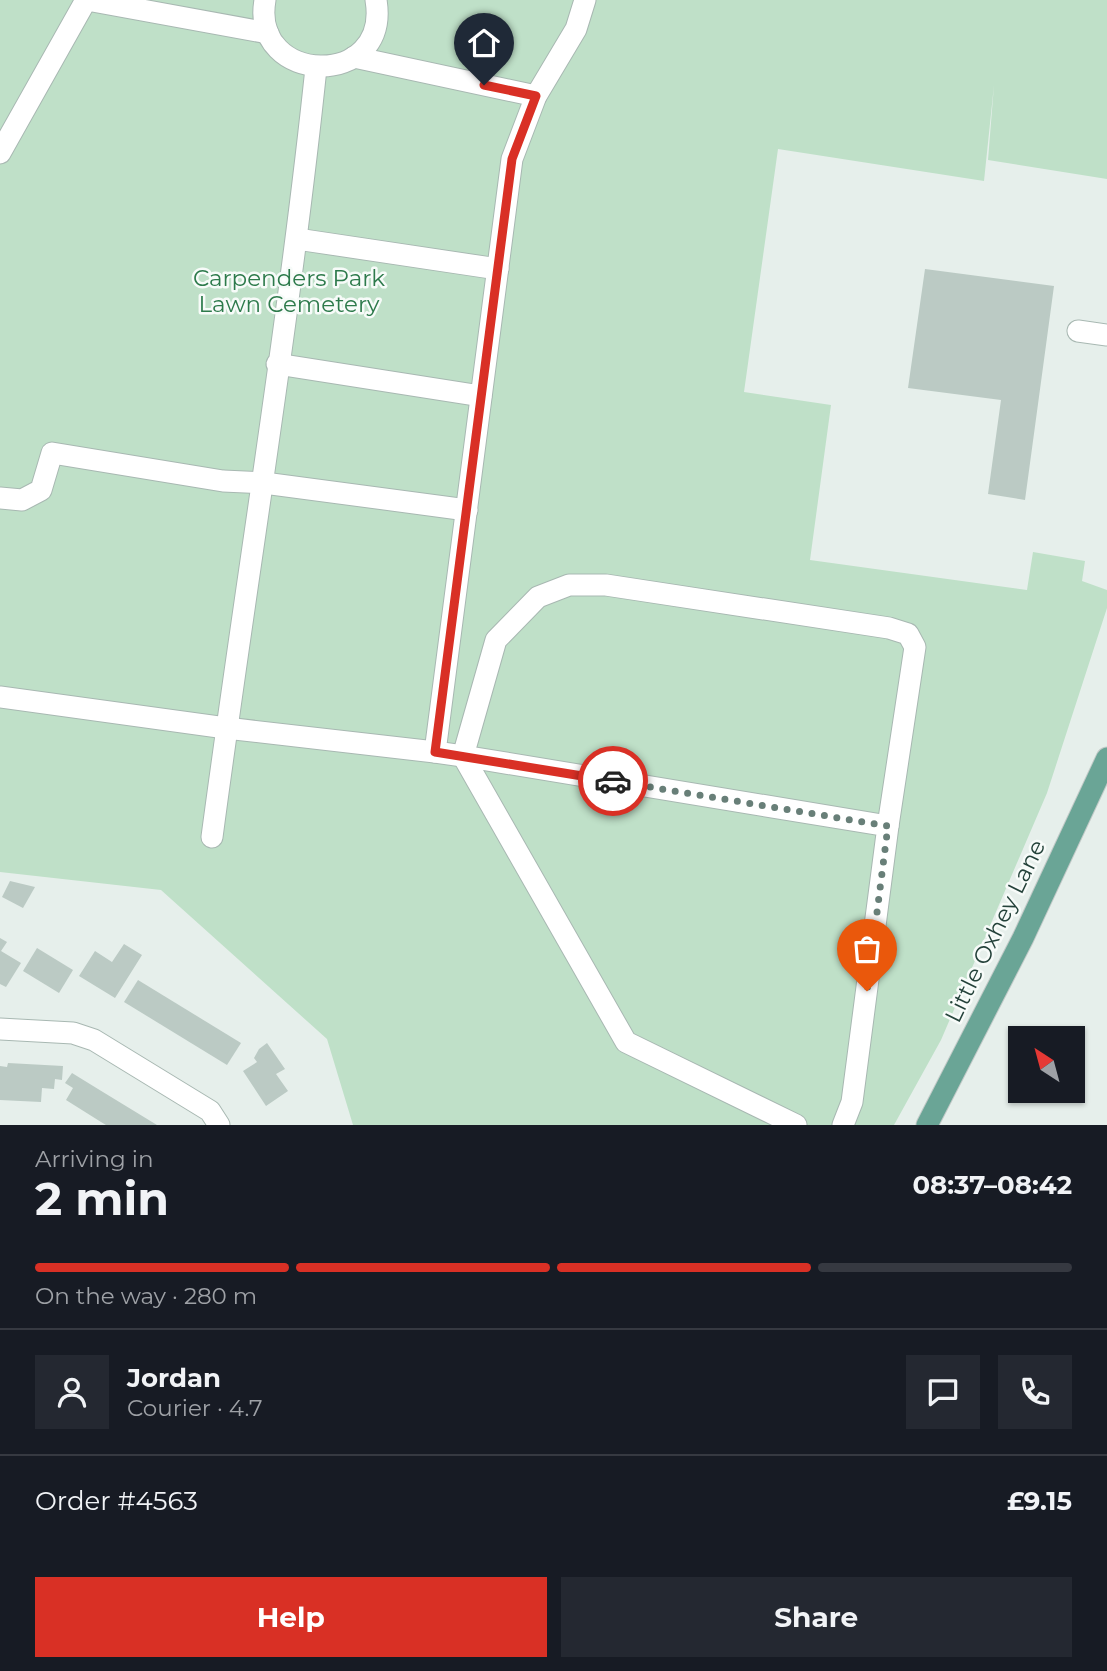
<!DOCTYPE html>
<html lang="en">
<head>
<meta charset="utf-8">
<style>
  :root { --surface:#171b24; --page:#242831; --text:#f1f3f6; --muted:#9ea1a6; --line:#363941; --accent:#d93025 }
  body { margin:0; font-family:Montserrat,sans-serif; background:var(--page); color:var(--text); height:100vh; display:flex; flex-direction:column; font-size:26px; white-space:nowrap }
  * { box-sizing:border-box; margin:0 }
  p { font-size:23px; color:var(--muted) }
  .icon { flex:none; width:38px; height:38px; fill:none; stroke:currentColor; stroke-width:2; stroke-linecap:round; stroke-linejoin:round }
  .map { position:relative; height:1125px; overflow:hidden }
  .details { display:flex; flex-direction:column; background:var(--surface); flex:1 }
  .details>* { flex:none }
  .needle { width:46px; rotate:324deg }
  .controls { position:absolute; left:1008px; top:1026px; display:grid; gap:14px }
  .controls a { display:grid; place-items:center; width:77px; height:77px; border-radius:0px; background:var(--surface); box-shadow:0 2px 5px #0004; font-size:35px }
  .pin { position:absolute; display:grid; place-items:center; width:60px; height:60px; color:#fff; margin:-72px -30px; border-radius:50% 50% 50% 0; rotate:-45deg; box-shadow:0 0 7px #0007 }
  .pin .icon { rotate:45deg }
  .courier { position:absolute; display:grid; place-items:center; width:70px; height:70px; margin:-35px; border:5px solid #d93025; border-radius:50%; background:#fff; color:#222; box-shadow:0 2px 9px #0007 }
  .headline em { font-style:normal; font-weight:700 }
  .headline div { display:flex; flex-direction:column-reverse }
  .headline { display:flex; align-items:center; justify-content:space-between; height:119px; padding:0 35px }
  h1 { font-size:46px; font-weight:700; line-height:52px }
  .bar { display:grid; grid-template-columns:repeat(4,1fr); gap:10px 7px; align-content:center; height:84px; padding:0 35px }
  .bar i { height:9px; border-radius:5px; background:var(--line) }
  .bar .on { background:var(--accent) }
  .bar p { grid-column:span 4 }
  .line { display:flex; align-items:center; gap:18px; padding:0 35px; border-top:2px solid var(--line) }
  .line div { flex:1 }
  .round { display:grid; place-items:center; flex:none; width:74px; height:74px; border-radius:0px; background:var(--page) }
  .button { display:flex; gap:14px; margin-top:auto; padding:14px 35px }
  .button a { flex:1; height:80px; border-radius:0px; background:var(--accent); color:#fff; font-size:28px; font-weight:700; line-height:80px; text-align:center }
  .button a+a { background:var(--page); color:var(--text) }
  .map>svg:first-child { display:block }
  .green { fill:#bfe0c8 }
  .building { fill:#bbcac4 }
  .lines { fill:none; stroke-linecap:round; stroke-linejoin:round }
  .minor-casing { stroke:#a8b8b2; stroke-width:23 }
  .major-casing { stroke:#c2cac8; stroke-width:23 }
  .minor { stroke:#fff; stroke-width:21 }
  .major { stroke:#6aa596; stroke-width:21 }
  .done { stroke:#687f78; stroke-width:7; stroke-dasharray:0 12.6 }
  .route { stroke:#d93025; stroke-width:9 }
  .labels { text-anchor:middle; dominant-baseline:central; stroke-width:5; stroke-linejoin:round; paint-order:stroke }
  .park-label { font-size:23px; fill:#2d7a4b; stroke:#f7fbf9 }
  .street-label { font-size:23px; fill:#24423a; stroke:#f7fbf9 }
</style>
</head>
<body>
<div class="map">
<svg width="1107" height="1125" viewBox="0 0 1107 1125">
  <rect width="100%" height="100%" fill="#e6efeb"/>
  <!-- green -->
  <polygon class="green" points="0,0 1107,0 1107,179 988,160 994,85 984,181 778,149 744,392 831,405 810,560 1027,590 1033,552 1085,561 1082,581 1107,590 1107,608 1047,793 941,1040 894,1125 353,1125 327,1039 161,890 0,872"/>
  <!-- building -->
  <g class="building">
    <polygon points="925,269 1054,286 1025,500 988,494 1001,400 908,388"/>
    <polygon points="10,881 35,887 23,908 2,897"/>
    <polygon points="0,938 7,942 1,951 21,963 6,987 0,984"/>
    <polygon points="124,944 142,955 115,998 79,976 95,951 112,962"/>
    <polygon points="37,948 73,970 59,993 23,971"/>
    <polygon points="138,980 241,1043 227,1065 124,1002"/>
    <polygon points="267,1043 285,1069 276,1074 288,1091 266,1106 243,1071 257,1062 254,1058 259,1049"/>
    <polygon points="8,1063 63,1066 62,1080 55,1079 54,1089 42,1088 41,1102 0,1100 0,1066 7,1067"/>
    <polygon points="72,1073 98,1089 157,1125 106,1125 101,1122 66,1100 73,1088 65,1083"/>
  </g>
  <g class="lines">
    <defs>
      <g id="minor">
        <polyline points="87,0 268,33"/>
        <path d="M265,0C250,86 391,90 376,0"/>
        <polyline points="354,57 536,96"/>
        <polyline points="0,153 86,0"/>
        <polyline points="297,239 498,269"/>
        <polyline points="1078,331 1107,335"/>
        <polyline points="277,364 481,396"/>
        <polyline points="0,498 22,500 41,490 52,453 223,481 264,483 467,510"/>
        <polyline points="0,697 226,728 435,752 512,159 536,96 576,29 585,0"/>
        <polyline points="435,752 463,756 496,640 538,597 569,585 606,585 889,628 908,634 915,647 888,826"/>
        <polyline points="463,756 888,826 852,1102 843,1125"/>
        <polyline points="463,756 626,1042 796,1125"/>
        <path d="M212,837C246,581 289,325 316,68"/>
        <polyline points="0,1029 73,1033 94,1040 210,1111 219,1125"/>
      </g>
      <polyline id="major" points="927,1125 1023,938 1107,758"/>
    </defs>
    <!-- minor casing -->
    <use href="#minor" class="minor-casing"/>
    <!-- major casing -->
    <use href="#major" class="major-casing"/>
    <!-- minor -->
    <use href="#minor" class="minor"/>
    <!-- major -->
    <use href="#major" class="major"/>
  </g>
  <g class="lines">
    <!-- done -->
    <polyline class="done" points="613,781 888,826 867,991"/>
    <!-- route -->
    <polyline class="route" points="484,85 536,96 512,159 435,752 613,781"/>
  </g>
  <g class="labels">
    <!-- park labels -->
    <g class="park-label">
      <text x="289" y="278">Carpenders Park<tspan x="289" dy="26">Lawn Cemetery</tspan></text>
    </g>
    <!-- street labels -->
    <g class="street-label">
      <text transform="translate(995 931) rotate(-64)">Little Oxhey Lane</text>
    </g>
  </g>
</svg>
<div class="controls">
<a><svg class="needle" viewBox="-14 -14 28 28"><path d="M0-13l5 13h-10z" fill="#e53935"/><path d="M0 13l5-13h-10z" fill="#9ea1a6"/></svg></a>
</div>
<div class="pin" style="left:867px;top:991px;background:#ea580c"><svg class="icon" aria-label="bag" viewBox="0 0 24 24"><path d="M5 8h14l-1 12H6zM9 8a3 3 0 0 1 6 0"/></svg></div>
<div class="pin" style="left:484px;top:85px;background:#1f2937"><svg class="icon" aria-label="home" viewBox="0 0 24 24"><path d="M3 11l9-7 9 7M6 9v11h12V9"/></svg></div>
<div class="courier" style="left:613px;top:781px"><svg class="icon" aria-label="car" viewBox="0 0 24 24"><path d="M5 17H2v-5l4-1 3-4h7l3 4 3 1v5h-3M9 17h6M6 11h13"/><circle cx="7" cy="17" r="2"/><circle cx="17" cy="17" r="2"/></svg></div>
</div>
<section class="details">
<div class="headline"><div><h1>2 min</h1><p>Arriving in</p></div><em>08:37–08:42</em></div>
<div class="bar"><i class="on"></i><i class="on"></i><i class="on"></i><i></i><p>On the way · 280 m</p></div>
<div class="line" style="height:126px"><a class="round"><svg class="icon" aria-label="person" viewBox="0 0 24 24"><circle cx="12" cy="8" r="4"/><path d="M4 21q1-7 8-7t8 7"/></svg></a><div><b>Jordan</b><p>Courier · 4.7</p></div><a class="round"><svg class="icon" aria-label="chat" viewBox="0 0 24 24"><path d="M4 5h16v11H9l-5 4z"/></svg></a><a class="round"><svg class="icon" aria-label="phone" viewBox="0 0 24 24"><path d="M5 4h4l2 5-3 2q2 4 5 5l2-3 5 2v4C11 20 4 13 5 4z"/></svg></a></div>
<div class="line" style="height:91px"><div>Order #4563</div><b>£9.15</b></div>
<div class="button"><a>Help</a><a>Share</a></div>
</section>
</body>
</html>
